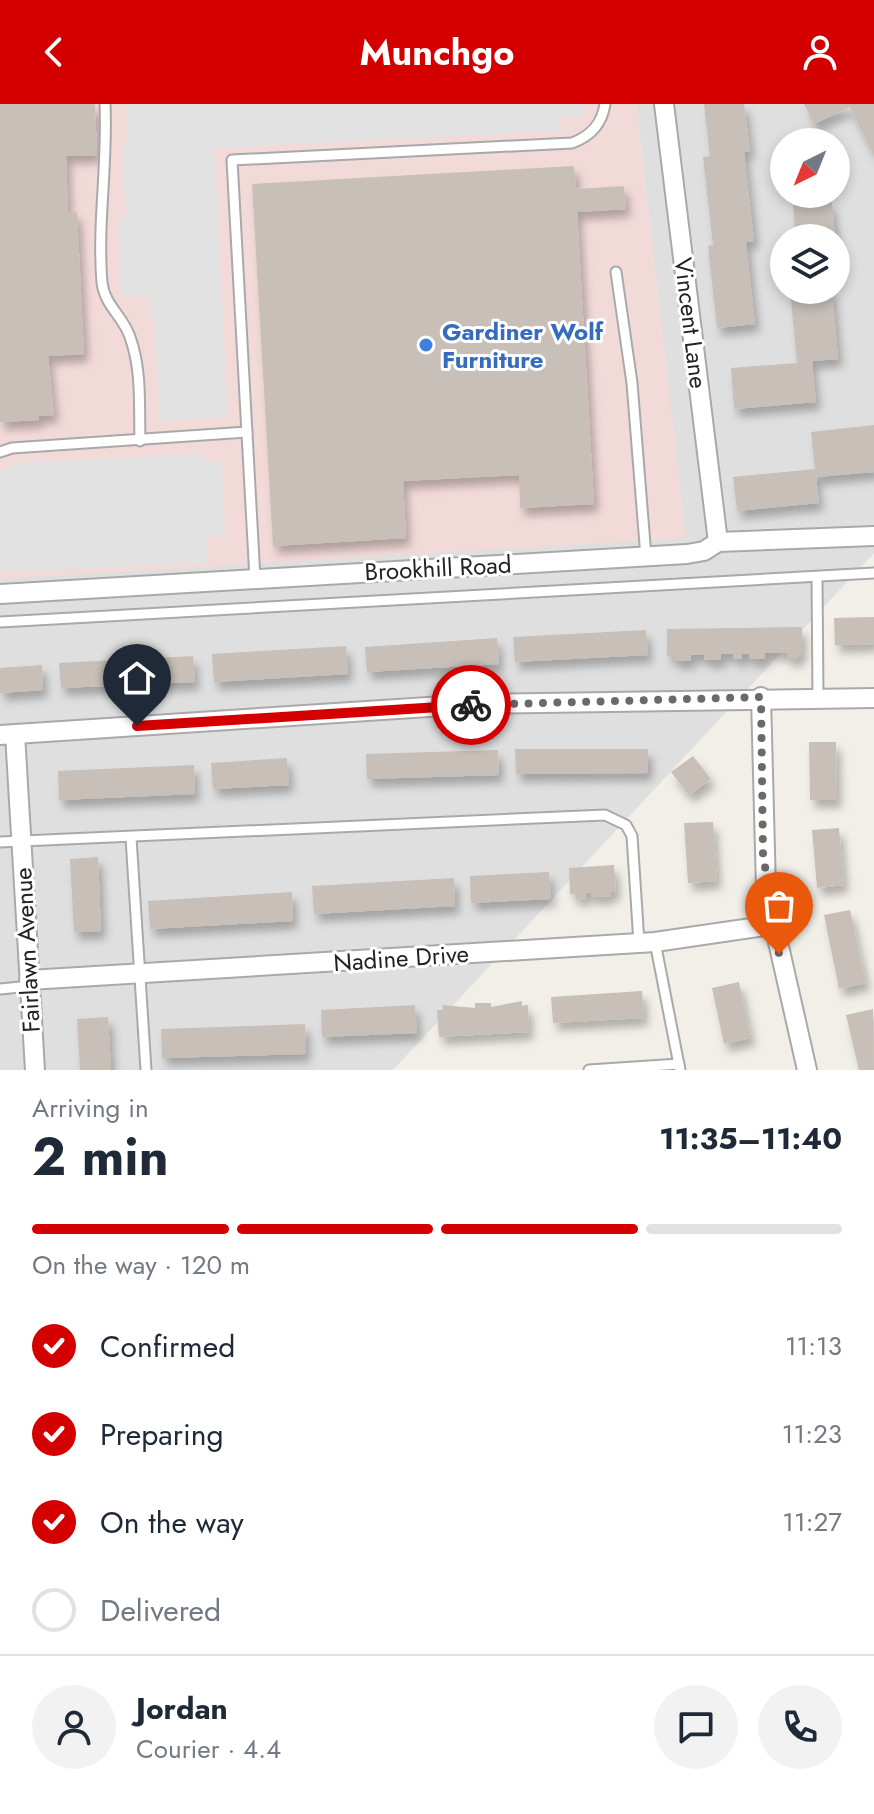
<!DOCTYPE html>
<html lang="en">
<head>
<meta charset="utf-8">
<style>
  :root { --surface:#fff; --page:#f2f2f3; --text:#1f2937; --muted:#747a83; --line:#e0e1e3; --accent:#d40000 }
  body { margin:0; font-family:Jost,sans-serif; background:var(--page); color:var(--text); height:100vh; display:flex; flex-direction:column; font-size:30px; white-space:nowrap }
  * { box-sizing:border-box; margin:0 }
  p { font-size:26px; color:var(--muted) }
  .icon { flex:none; width:44px; height:44px; fill:none; stroke:currentColor; stroke-width:2; stroke-linecap:round; stroke-linejoin:round }
  .map { position:relative; height:966px; overflow:hidden }
  .details { display:flex; flex-direction:column; background:var(--surface); flex:1 }
  .details>* { flex:none }
  .needle { width:52px; rotate:223deg }
  .buttons { position:absolute; left:770px; top:24px; display:grid; gap:16px }
  .buttons a { display:grid; place-items:center; width:80px; height:80px; border-radius:50%; background:var(--surface); box-shadow:0 4px 12px #0003; font-size:40px }
  .pin { position:absolute; display:grid; place-items:center; width:68px; height:68px; color:#fff; margin:-82px -34px; border-radius:50% 50% 50% 0; rotate:-45deg; box-shadow:0 0 8px #0007 }
  .pin .icon { rotate:45deg }
  .courier { position:absolute; display:grid; place-items:center; width:80px; height:80px; margin:-40px; border:6px solid #d40000; border-radius:50%; background:#fff; color:#222; box-shadow:0 2px 10px #0007 }
  .overview em { font-style:normal; font-weight:700 }
  .overview div { display:flex; flex-direction:column-reverse }
  .overview { display:flex; align-items:center; justify-content:space-between; height:136px; padding:0 32px }
  h1 { font-size:52px; font-weight:700; line-height:60px }
  .bar { display:grid; grid-template-columns:repeat(4,1fr); gap:12px 8px; align-content:center; height:96px; padding:0 32px }
  .bar i { height:10px; border-radius:6px; background:var(--line) }
  .bar .current { background:var(--accent) }
  .bar p { grid-column:span 4 }
  .line { display:flex; align-items:center; gap:20px; padding:0 32px; border-top:2px solid var(--line) }
  .line div { flex:1 }
  .round { display:grid; place-items:center; flex:none; width:84px; height:84px; border-radius:42px; background:var(--page) }
  ol { padding:0 32px; list-style:none }
  li { display:flex; align-items:center; gap:24px; height:88px }
  li p { margin-inline-start:auto }
  li .icon { padding:8px; border-radius:50%; background:var(--accent); color:#fff; stroke-width:4 }
  li:last-child { color:var(--muted) }
  li i { width:44px; height:44px; border:4px solid var(--line); border-radius:50% }
  header { display:flex; justify-content:space-between; align-items:center; height:104px; padding:0 32px; background:var(--accent); color:#fff; font-size:36px; font-weight:700 }
  .map>svg:first-child { display:block }
  .residential { fill:#e0dfdf; fill-rule:evenodd }
  .commercial { fill:#f2dad9 }
  .parking { fill:#e2e2e2 }
  .building { fill:#c7bfb8; filter:url(#shadow) }
  .lines { fill:none; stroke-linecap:round; stroke-linejoin:round }
  .service-casing { stroke:#a9a9a9; stroke-width:13 }
  .minor-casing { stroke:#a9a9a9; stroke-width:22 }
  .service { stroke:#fff; stroke-width:9 }
  .minor { stroke:#fff; stroke-width:18 }
  .done { stroke:#6b6a68; stroke-width:8; stroke-dasharray:0 14.4 }
  .route { stroke:#d40000; stroke-width:10 }
  .shop-dot { fill:#3f7fe0; stroke:#fff; stroke-width:3 }
  .labels { text-anchor:middle; dominant-baseline:central; stroke-width:6; stroke-linejoin:round; paint-order:stroke }
  .street-label { font-size:24px; fill:#222; stroke:#fff }
  .shop-label { font-size:24px; font-weight:bold; fill:#366cbe; stroke:#fff; text-anchor:start }
</style>
</head>
<body>
<header><svg class="icon" aria-label="back" viewBox="0 0 24 24"><path d="M15 5l-7 7 7 7"/></svg>Munchgo<svg class="icon" aria-label="person" viewBox="0 0 24 24"><circle cx="12" cy="8" r="4"/><path d="M4 21q1-7 8-7t8 7"/></svg></header>
<div class="map">
<svg width="874" height="966" viewBox="0 0 874 966">
  <defs>
    <filter id="shadow"><feDropShadow dx="4.5" dy="8" stdDeviation="4" flood-color="#0004"/></filter>
  </defs>
  <rect width="100%" height="100%" fill="#f2efe9"/>
  <!-- residential -->
  <path class="residential" d="M636,0H874V449L393,966H0V474L685,433ZM784,38H836V90H784ZM784,134H836V186H784Z"/>
  <!-- commercial -->
  <polygon class="commercial" points="0,0 636,0 686,434 0,475"/>
  <!-- parking -->
  <g class="parking">
    <polygon points="126,0 582,0 583,13 560,14 561,27 214,44 228,313 160,317 154,213 150,213 149,191 121,192 118,116 126,115 122,42 128,41"/>
    <polygon points="204,350 204,358 222,357 225,432 206,433 208,459 0,468 0,365 11,365 11,359"/>
  </g>
  <!-- building -->
  <g class="building">
    <polygon points="0,0 95,0 97,51 66,52 68,109 77,108 84,250 48,252 54,311 38,312 39,316 0,318"/>
    <polygon points="704,0 744,0 750,47 744,48 754,137 746,138 755,220 717,224 708,142 713,141 703,53 710,52"/>
    <polygon points="804,0 874,0 874,52 850,3 814,20"/>
    <polygon points="574,62 576,85 624,82 626,105 577,108 594,400 520,404 519,371 403,377 406,434 273,442 252,80"/>
    <polygon points="832,98 835,134 796,134 793,101"/>
    <polygon points="790,186 832,186 838,255 812,257 816,298 734,305 731,264 797,259"/>
    <polygon points="874,321 874,368 816,373 819,399 737,407 733,373 815,365 811,328"/>
    <polygon points="874,513 874,540 835,541 834,514"/>
    <polygon points="802,523 802,549 796,555 787,555 787,549 765,549 765,555 749,555 749,550 742,550 742,555 734,555 733,550 721,550 721,556 704,556 704,551 691,551 691,557 674,557 674,552 667,552 667,525"/>
    <polygon points="646,526 648,551 515,558 513,533"/>
    <polygon points="497,534 499,560 367,568 365,543"/>
    <polygon points="346,542 348,570 214,578 212,550"/>
    <polygon points="193,552 195,578 61,584 59,559"/>
    <polygon points="42,561 43,586 0,589 0,564"/>
    <polygon points="809,638 836,638 837,696 810,696"/>
    <polygon points="515,645 648,645 648,669 516,670"/>
    <polygon points="498,646 499,671 367,675 366,650"/>
    <polygon points="693,652 711,675 689,691 671,668"/>
    <polygon points="287,654 289,681 213,685 211,659"/>
    <polygon points="194,661 195,690 59,696 58,667"/>
    <polygon points="713,718 717,777 688,779 684,719"/>
    <polygon points="839,724 844,781 817,784 812,726"/>
    <polygon points="98,753 101,827 74,828 70,755"/>
    <polygon points="614,761 616,788 610,788 611,792 591,793 591,789 586,789 586,794 576,795 576,790 570,790 569,764"/>
    <polygon points="549,768 551,795 471,799 470,772"/>
    <polygon points="454,774 455,802 314,810 312,782"/>
    <polygon points="292,788 293,817 150,825 148,797"/>
    <polygon points="850,806 866,879 839,885 824,811"/>
    <polygon points="739,878 751,934 724,940 712,884"/>
    <polygon points="642,887 644,914 553,919 551,893"/>
    <polygon points="522,897 522,902 528,901 529,928 439,933 437,906 443,906 442,901 475,904 475,899 491,899 491,903"/>
    <polygon points="415,901 417,929 322,933 321,906"/>
    <polygon points="873,905 874,966 859,966 846,911"/>
    <polygon points="108,913 111,966 80,966 77,915"/>
    <polygon points="305,920 306,950 162,954 161,925"/>
  </g>
  <g class="lines">
    <defs>
      <g id="service">
        <path d="M105,0C108,60 97,119 102,179C105,202 123,212 130,233C142,266 139,302 140,337"/>
        <polyline points="616,168 632,279 646,453"/>
        <polyline points="0,348 12,344 247,328"/>
        <polyline points="817,473 818,593"/>
        <path d="M255,475L232,56L572,39C591,32 602,20 605,0"/>
        <polyline points="0,518 874,469"/>
        <polyline points="131,734 146,966"/>
        <polyline points="0,738 605,711 626,721 632,732 639,839"/>
        <polyline points="655,838 680,966"/>
        <polyline points="0,885 30,882"/>
        <polyline points="589,966 679,960"/>
      </g>
      <g id="minor">
        <polyline points="664,0 718,438"/>
        <polyline points="0,490 687,450 704,447 718,438 874,432"/>
        <polyline points="761,593 766,785 807,966"/>
        <polyline points="15,630 35,966"/>
        <polyline points="0,631 474,600 874,594"/>
        <polyline points="29,876 655,838 772,821"/>
      </g>
    </defs>
    <!-- service casing -->
    <use href="#service" class="service-casing"/>
    <!-- minor casing -->
    <use href="#minor" class="minor-casing"/>
    <!-- service -->
    <use href="#service" class="service"/>
    <!-- minor -->
    <use href="#minor" class="minor"/>
  </g>
  <g class="lines">
    <!-- done -->
    <polyline class="done" points="471,601 761,593 763,750 779,850"/>
    <!-- route -->
    <polyline class="route" points="137,622 471,601"/>
  </g>
  <!-- markers -->
  <circle class="shop-dot" cx="426" cy="241" r="8"/>
  <g class="labels">
    <!-- street labels -->
    <g class="street-label">
      <text transform="translate(691 219) rotate(83)">Vincent Lane</text>
      <text transform="translate(438 464) rotate(-3)">Brookhill Road</text>
      <text transform="translate(27 846) rotate(-93)">Fairlawn Avenue</text>
      <text transform="translate(401 854) rotate(-4)">Nadine Drive</text>
    </g>
    <!-- shop labels -->
    <g class="shop-label">
      <text x="442" y="227">Gardiner Wolf<tspan x="442" dy="28">Furniture</tspan></text>
    </g>
  </g>
</svg>
<div class="buttons">
<a><svg class="needle" viewBox="-14 -14 28 28"><path d="M0-13l5 13h-10z" fill="#e53935"/><path d="M0 13l5-13h-10z" fill="#747a83"/></svg></a>
<a><svg class="icon" aria-label="layers" viewBox="0 0 24 24"><path d="M12 4l9 5-9 5-9-5zM3 14l9 5 9-5"/></svg></a>
</div>
<div class="pin" style="left:779px;top:850px;background:#ea580c"><svg class="icon" aria-label="bag" viewBox="0 0 24 24"><path d="M5 8h14l-1 12H6zM9 8a3 3 0 0 1 6 0"/></svg></div>
<div class="pin" style="left:137px;top:622px;background:#1f2937"><svg class="icon" aria-label="home" viewBox="0 0 24 24"><path d="M3 11l9-7 9 7M6 9v11h12V9"/></svg></div>
<div class="courier" style="left:471px;top:601px"><svg class="icon" aria-label="bike" viewBox="0 0 24 24"><circle cx="6" cy="16" r="4"/><circle cx="18" cy="16" r="4"/><path d="M6 16l4-8h5l3 8M10 8l3 8H6M13 5h3"/></svg></div>
</div>
<section class="details">
<div class="overview"><div><h1>2 min</h1><p>Arriving in</p></div><em>11:35–11:40</em></div>
<div class="bar"><i class="current"></i><i class="current"></i><i class="current"></i><i></i><p>On the way · 120 m</p></div>
<ol>
<li><svg class="icon" aria-label="check" viewBox="0 0 24 24"><path d="M5 12l5 5 9-10"/></svg>Confirmed<p>11:13</p></li>
<li><svg class="icon" aria-label="check" viewBox="0 0 24 24"><path d="M5 12l5 5 9-10"/></svg>Preparing<p>11:23</p></li>
<li><svg class="icon" aria-label="check" viewBox="0 0 24 24"><path d="M5 12l5 5 9-10"/></svg>On the way<p>11:27</p></li>
<li><i></i>Delivered</li>
</ol>
<div class="line" style="height:144px"><a class="round"><svg class="icon" aria-label="person" viewBox="0 0 24 24"><circle cx="12" cy="8" r="4"/><path d="M4 21q1-7 8-7t8 7"/></svg></a><div><b>Jordan</b><p>Courier · 4.4</p></div><a class="round"><svg class="icon" aria-label="chat" viewBox="0 0 24 24"><path d="M4 5h16v11H9l-5 4z"/></svg></a><a class="round"><svg class="icon" aria-label="phone" viewBox="0 0 24 24"><path d="M5 4h4l2 5-3 2q2 4 5 5l2-3 5 2v4C11 20 4 13 5 4z"/></svg></a></div>
</section>
</body>
</html>
